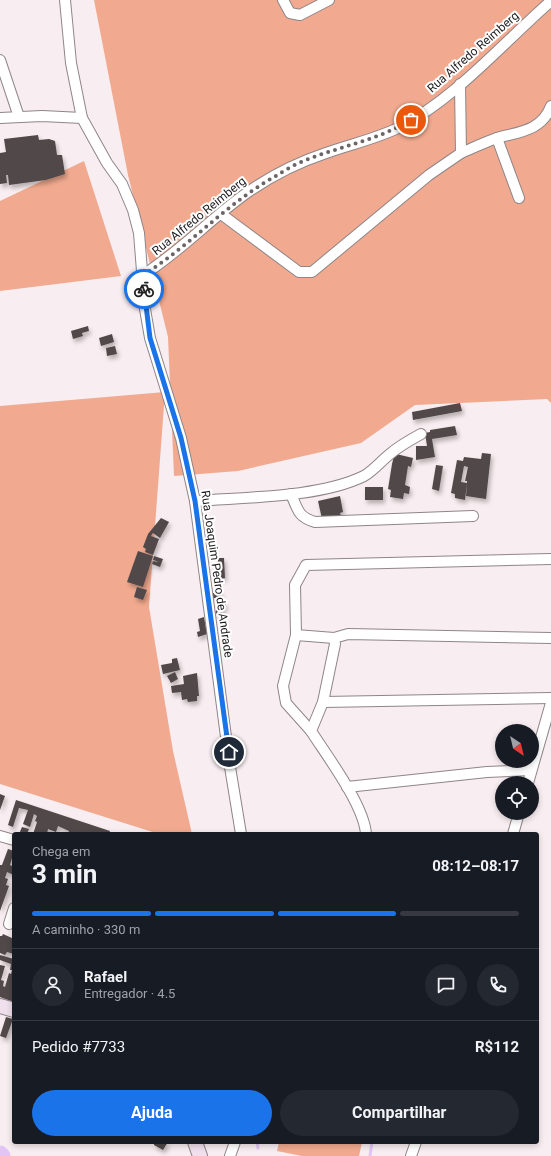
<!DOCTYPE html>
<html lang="pt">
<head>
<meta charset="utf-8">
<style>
  :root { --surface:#171b24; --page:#242831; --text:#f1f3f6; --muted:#9ea1a6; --line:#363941; --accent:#1a73e8 }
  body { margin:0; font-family:Roboto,sans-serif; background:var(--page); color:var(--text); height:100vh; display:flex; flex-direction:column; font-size:15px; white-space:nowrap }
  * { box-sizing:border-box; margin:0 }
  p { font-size:13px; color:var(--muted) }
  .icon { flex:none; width:22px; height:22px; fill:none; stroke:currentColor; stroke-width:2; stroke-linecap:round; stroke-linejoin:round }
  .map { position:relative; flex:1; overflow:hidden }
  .sheet { position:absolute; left:12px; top:832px; width:527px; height:312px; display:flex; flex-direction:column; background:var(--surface); border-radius:4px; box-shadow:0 2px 6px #0003 }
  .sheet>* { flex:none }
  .needle { width:26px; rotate:145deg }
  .tools { position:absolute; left:495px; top:724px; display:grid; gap:8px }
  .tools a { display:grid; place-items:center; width:44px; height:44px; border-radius:50%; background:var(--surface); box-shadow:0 2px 6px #0003; font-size:20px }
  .pin { position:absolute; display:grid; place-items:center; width:34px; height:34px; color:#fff; margin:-17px; border:2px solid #fff; border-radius:50%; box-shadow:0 1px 4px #0007 }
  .courier { position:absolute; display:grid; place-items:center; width:40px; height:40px; margin:-20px; border:3px solid #1a73e8; border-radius:50%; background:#fff; color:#222; box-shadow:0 1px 5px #0007 }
  .summary em { font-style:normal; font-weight:700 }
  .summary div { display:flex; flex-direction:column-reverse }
  .summary { display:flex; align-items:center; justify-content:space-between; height:68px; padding:0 20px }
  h1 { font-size:26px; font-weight:700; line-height:30px }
  .bar { display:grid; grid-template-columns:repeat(4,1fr); gap:6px 4px; align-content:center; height:48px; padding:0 20px }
  .bar i { height:5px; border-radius:3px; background:var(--line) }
  .bar .on { background:var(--accent) }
  .bar p { grid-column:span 4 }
  .line { display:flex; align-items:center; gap:10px; padding:0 20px; border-top:1px solid var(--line) }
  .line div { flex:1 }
  .round { display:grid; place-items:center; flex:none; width:42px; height:42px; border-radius:21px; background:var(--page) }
  .primary-button { display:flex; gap:8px; margin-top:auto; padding:8px 20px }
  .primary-button a { flex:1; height:46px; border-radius:24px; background:var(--accent); color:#fff; font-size:16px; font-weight:700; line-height:46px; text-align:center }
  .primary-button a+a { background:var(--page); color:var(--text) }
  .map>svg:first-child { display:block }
  .green { fill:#f1aa8f }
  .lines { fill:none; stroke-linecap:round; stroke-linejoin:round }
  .stream { stroke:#e2c4f5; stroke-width:3 }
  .river { stroke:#e2c4f5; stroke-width:17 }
  .building { fill:#514848; fill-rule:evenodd; filter:url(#shadow) }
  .minor-casing { stroke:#8f8588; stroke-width:12 }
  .secondary-casing { stroke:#8f8588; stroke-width:16 }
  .minor { stroke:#fff; stroke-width:10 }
  .secondary { stroke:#f0dfec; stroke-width:14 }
  .done { stroke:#6b6567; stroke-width:4; stroke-dasharray:0 7.2 }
  .route { stroke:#1a73e8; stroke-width:5 }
  .labels { text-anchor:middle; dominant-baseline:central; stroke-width:4; stroke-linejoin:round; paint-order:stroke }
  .street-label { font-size:12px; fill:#1f1c1d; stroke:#fff }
</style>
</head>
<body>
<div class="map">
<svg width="551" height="1156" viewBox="0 0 551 1156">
  <defs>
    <filter id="shadow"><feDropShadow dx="2" dy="3.5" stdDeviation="2" flood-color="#0004"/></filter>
  </defs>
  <rect width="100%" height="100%" fill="#f8edf0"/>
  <!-- green -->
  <g class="green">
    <polygon points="94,0 551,0 551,403 547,399 415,405 361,443 238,471 174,476 168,337 128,175"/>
    <polygon points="84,161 121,276 0,291 0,201"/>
    <polygon points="165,392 149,607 173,751 192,834 159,834 0,784 0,406"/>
    <polygon points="279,1142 362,1142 359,1156 302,1156 277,1151"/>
  </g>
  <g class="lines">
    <!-- stream -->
    <g class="stream">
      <polyline points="257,1142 258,1148"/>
      <polyline points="370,1156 372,1142"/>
    </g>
    <!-- river -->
    <polyline class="river" points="0,1154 2,1156"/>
  </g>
  <!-- building -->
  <g class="building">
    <polygon points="38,135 39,140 49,139 55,141 57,155 62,155 65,174 46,180 9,185 8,175 6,175 7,183 0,184 0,153 6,152 4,139"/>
    <polygon points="88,326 89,331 82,333 83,336 73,339 71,331"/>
    <polygon points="112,334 114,342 101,346 99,338"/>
    <polygon points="115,346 117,354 107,356 106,348"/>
    <polygon points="460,403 462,411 413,420 412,412"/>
    <polygon points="455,426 457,435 432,439 435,457 416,460 416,446 427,446 425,433 430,432 430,430"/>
    <path d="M482,453L491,454L486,499L466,496L467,483L465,500L455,498V494L451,493L457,460L463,461L464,457L481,459ZM464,466L468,467L465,481H467V483L461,482Z"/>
    <polygon points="396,454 413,458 411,467 408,466 405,485 410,487 409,494 404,493 403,499 390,497 391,490 388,489 392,464 394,456"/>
    <polygon points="436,465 443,466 439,491 432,489"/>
    <rect x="365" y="487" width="18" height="13"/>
    <polygon points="340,496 343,512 340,513 342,519 335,520 335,516 322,519 318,501"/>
    <polygon points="161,518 169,522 160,538 153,533 151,536 159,539 153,555 145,552 146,549 143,547 148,534"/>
    <polygon points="138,551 153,556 143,587 127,582"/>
    <polygon points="154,556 163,559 160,567 152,564 153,561 159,562 153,560"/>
    <polygon points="218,558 224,558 225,578 218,579"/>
    <polygon points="137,587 147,590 143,600 134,597"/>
    <polygon points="217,591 221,591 220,598 212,598 212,593 216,593"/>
    <polygon points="220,601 226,604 220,615 215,613"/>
    <polygon points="204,617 207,634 198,637 197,632 200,631 198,619"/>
    <polygon points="177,658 180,670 163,674 161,665 172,663 172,659"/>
    <polygon points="175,672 178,679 171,683 167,676"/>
    <polygon points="197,673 199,696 197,696 197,701 188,702 187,699 182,700 181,692 172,693 171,686 184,684 183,676"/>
    <polygon points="0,794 5,796 0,810"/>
    <polygon points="16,800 110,831 109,834 68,834 69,831 58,826 56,832 48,829 47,834 33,834 37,822 35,821 37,816 34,814 30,827 23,824 28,810 19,808 13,827 8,825"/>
    <polygon points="22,827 29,829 27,834 19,834"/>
    <polygon points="8,849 14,851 10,865 14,867 14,875 7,872 5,878 8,879 6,885 9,886 0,911 0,865 2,865"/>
    <polygon points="3,934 14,939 14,954 7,952 5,955 0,953 0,936 2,936"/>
    <polygon points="0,955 14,959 14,1002 0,997 0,965 5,966 1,980 4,981 3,986 5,987 9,973 11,974 12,970 10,970 11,964 0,960"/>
    <polygon points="6,1017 13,1019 6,1038 0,1036"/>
    <polygon points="154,1142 168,1142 163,1150 154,1145"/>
  </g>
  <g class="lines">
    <defs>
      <g id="minor">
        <polyline points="65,0 71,63 82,118 107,163 122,184 133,210 139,233 145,309 150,338 181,438 195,501 230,767 241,834"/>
        <polyline points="283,0 290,13 300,15 329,0"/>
        <polyline points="0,60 19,117"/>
        <polyline points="0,118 42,116 82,118"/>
        <polyline points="497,138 519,198"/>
        <path d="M461,153C473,148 485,142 497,138C518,132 542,131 551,106"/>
        <polyline points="221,214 299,272 312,272 429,175 461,153 460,84"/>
        <path d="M143,275C181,251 211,218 248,192C271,176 299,162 326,153C351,144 376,139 400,127C456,98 504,42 551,1"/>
        <path d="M291,494C298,510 298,517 315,522L473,516"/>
        <path d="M195,501C245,497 319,498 364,476C374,470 381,461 390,454C399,446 410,440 421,434"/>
        <polyline points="296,635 334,638"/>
        <polyline points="323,702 551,698"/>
        <polyline points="311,731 286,703 283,686 296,635 295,585 306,565 551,559"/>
        <polyline points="528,783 551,703"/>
        <polyline points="347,787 487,772 531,770"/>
        <path d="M366,834C364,805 327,756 311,731L323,702L335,644L334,638L348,634L551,638"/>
        <polyline points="513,834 519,813"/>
        <polyline points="0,836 14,840"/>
        <polyline points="9,924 14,908"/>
        <polyline points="230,1156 235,1142"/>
        <polyline points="411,1156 416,1142"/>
      </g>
      <g id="secondary">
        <polyline points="0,1006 14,1010"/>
        <polyline points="195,1142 200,1156"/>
      </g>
    </defs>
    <!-- minor casing -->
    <use href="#minor" class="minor-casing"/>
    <!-- secondary casing -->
    <use href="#secondary" class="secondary-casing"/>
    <!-- minor -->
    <use href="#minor" class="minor"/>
    <!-- secondary -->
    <use href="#secondary" class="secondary"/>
  </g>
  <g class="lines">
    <!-- done -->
    <path class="done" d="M144,289L143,275C190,246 226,204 274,177C284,171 295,164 306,160C341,146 378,140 411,120"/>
    <!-- route -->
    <polyline class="route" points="144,289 150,338 181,438 195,501 229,752"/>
  </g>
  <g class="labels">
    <!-- street labels -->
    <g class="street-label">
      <text transform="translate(473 52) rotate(-41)">Rua Alfredo Reimberg</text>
      <text transform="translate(199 216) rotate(-39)">Rua Alfredo Reimberg</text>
      <text transform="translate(217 574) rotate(82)">Rua Joaquim Pedro de Andrade</text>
    </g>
  </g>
</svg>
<div class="tools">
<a><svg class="needle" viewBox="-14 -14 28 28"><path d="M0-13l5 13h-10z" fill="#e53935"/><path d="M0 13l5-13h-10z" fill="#9ea1a6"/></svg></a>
<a><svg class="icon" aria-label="locate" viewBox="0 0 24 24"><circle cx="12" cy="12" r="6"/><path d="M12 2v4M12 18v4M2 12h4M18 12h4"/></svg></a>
</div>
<div class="pin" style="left:411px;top:120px;background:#ea580c"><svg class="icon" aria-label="bag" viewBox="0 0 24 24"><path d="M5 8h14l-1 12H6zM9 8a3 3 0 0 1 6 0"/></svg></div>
<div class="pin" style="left:229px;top:752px;background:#1f2937"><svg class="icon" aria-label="home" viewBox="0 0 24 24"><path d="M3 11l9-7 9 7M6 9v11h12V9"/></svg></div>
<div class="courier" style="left:144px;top:289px"><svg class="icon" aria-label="bike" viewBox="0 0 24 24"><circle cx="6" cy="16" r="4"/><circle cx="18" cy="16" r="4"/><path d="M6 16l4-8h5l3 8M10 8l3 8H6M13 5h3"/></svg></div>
<section class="sheet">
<div class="summary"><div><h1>3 min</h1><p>Chega em</p></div><em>08:12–08:17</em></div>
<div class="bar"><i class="on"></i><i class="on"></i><i class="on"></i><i></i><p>A caminho · 330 m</p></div>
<div class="line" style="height:72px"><a class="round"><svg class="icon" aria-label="person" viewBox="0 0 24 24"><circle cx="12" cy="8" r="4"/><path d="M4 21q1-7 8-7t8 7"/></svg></a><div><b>Rafael</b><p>Entregador · 4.5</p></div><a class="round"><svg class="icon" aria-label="chat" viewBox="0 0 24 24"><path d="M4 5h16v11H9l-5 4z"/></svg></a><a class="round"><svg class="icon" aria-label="phone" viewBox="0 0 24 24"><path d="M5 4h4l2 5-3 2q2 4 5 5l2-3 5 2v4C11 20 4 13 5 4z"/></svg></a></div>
<div class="line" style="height:52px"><div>Pedido #7733</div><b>R$112</b></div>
<div class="primary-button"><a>Ajuda</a><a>Compartilhar</a></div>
</section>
</div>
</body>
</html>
